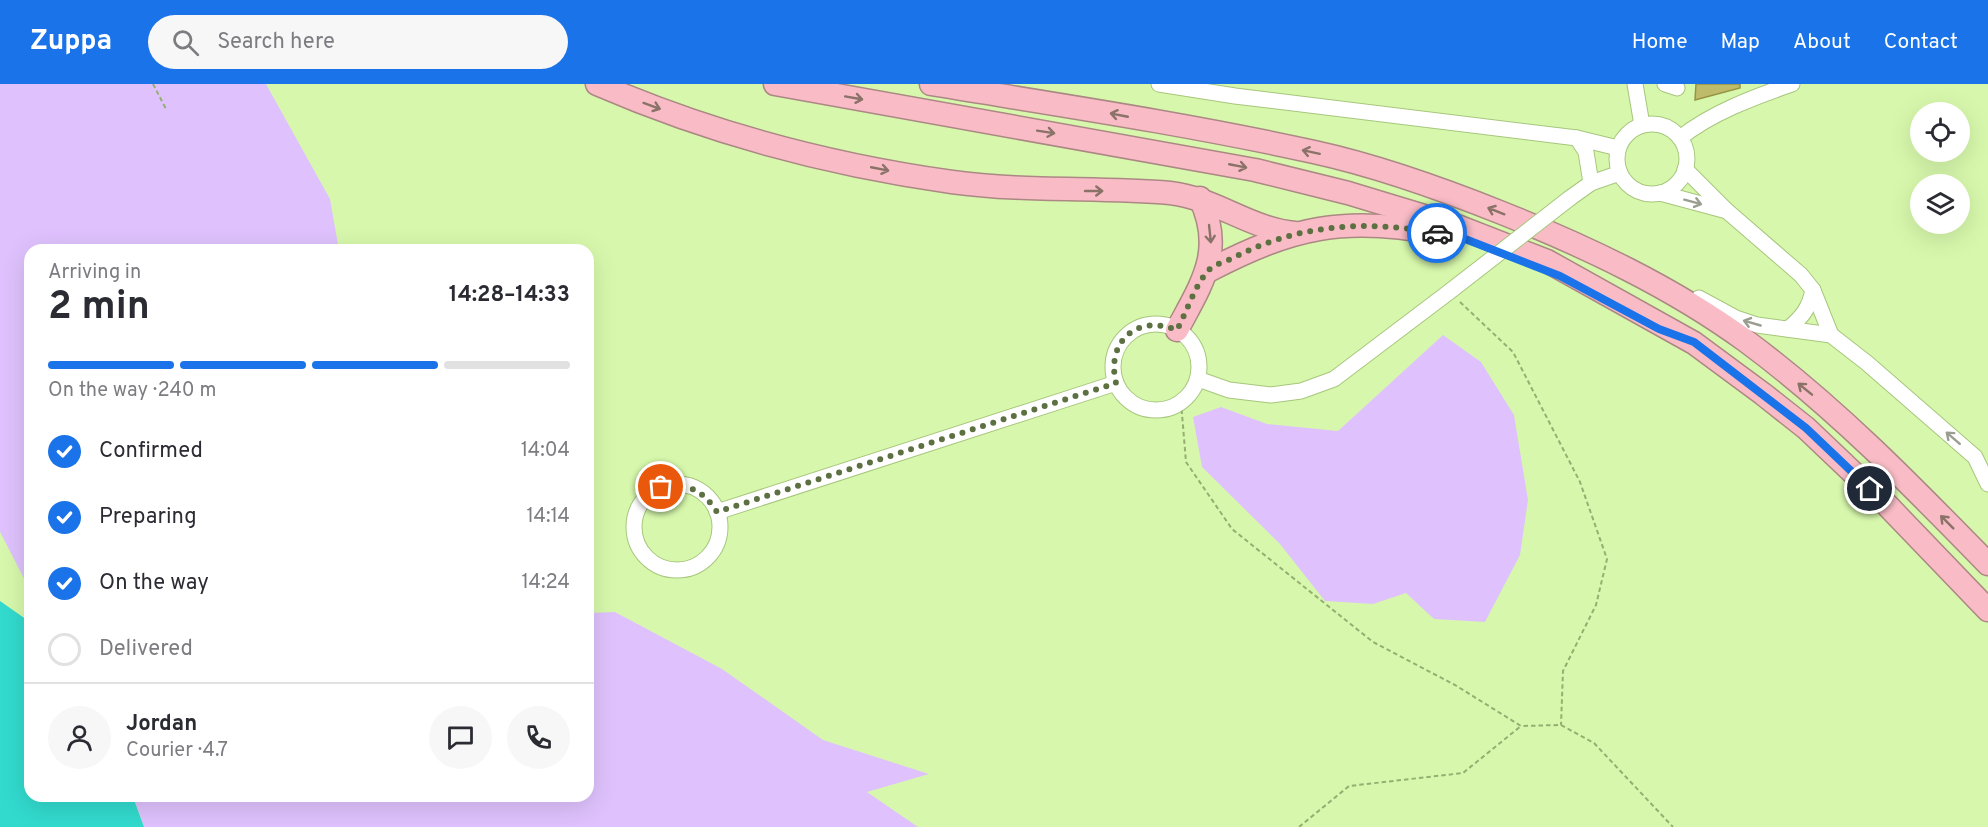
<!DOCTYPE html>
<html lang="en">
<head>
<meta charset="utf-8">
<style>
  :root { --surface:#fff; --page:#f7f7f7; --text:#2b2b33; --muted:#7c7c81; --line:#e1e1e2; --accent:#1a73e8 }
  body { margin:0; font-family:Overpass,sans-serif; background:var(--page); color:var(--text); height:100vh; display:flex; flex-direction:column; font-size:22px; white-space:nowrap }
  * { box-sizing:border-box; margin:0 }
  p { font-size:20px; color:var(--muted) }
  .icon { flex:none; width:33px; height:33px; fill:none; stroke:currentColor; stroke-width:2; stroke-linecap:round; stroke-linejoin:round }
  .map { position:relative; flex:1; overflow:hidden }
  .sheet { position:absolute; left:24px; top:160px; width:570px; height:558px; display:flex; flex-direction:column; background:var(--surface); border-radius:18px; box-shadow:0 6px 24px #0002 }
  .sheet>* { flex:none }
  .tools { position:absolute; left:1910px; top:18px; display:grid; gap:12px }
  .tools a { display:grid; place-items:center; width:60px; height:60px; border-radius:50%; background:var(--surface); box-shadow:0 6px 24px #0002; font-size:30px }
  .pin { position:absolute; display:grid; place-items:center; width:51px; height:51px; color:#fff; margin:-26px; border:3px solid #fff; border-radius:50%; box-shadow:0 2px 6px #0007 }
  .courier { position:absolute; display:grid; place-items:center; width:60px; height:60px; margin:-30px; border:4px solid #1a73e8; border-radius:50%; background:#fff; color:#222; box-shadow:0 2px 8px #0007 }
  .headline em { font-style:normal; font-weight:700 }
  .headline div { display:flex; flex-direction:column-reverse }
  .headline { display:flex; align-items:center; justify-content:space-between; height:102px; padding:0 24px }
  h1 { font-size:39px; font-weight:700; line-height:45px }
  .bar { display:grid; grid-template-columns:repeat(4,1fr); gap:9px 6px; align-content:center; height:72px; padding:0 24px }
  .bar i { height:8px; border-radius:4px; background:var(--line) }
  .bar .current { background:var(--accent) }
  .bar p { grid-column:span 4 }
  .line { display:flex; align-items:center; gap:15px; padding:0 24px; border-top:2px solid var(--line) }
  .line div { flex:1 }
  .round { display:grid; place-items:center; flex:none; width:63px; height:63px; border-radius:32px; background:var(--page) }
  ol { padding:0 24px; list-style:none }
  li { display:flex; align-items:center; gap:18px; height:66px }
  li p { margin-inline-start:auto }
  li .icon { padding:6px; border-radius:50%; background:var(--accent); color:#fff; stroke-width:4 }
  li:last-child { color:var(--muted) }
  li i { width:33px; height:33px; border:3px solid var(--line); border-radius:50% }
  header { display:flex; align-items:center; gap:36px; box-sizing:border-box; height:84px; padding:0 30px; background:var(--accent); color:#fff }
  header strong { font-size:28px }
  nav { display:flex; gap:33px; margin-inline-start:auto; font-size:21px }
  .search { width:420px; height:54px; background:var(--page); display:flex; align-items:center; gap:15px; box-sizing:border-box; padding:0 21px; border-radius:33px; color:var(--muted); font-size:22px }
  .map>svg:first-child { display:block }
  .green { fill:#dfc2fd }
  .water { fill:#32dace }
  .building { fill:#bebc6b; stroke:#969442; stroke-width:1.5 }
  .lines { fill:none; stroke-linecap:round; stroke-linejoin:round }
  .minor-casing { stroke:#a7c67d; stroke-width:17 }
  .highway-casing { stroke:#ac8884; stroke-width:25 }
  .path { stroke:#95ae72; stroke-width:2; stroke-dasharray:4.5 3; stroke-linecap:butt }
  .minor { stroke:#fff; stroke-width:15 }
  .highway { stroke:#f9bcc6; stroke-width:22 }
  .minor-bridge-casing { stroke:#a7c67d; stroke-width:17; stroke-linecap:butt }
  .minor-bridge { stroke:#fff; stroke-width:15 }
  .oneway { stroke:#8a7268 }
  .oneway2 { stroke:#999e90 }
  .done { stroke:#5d7042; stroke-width:6; stroke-dasharray:0 10.8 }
  .route { stroke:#1a73e8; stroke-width:8 }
</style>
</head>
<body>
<header>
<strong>Zuppa</strong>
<div class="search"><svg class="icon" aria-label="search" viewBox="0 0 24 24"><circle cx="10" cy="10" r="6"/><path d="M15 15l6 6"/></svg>Search here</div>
<nav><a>Home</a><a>Map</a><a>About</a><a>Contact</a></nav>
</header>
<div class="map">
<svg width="1988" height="743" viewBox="0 0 1988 743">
  <rect width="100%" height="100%" fill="#d7f8ac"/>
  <!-- green -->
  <g class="green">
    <polygon points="0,0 266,0 330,115 339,166 30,166 30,506 0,448"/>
    <polygon points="1443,251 1481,278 1514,331 1528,416 1520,471 1485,538 1434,535 1406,509 1373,520 1325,517 1280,460 1202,383 1193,333 1221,323 1267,340 1338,347"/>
    <polygon points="615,528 722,585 823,656 929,690 867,708 918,743 144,743 133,713 588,712 588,529"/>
  </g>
  <!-- water -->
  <polygon class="water" points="0,517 30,538 30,712 133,713 144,743 0,743"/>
  <!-- building -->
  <polygon class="building" points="1696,0 1740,0 1740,4 1695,16"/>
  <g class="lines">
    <defs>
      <g id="minor">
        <polyline points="1159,0 1235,12 1577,54 1618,64"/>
        <polyline points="1635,0 1642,41"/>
        <polyline points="1665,0 1677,4"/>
        <circle cx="1652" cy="75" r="35"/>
        <polyline points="1577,54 1586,68 1591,99"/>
        <path d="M1680,54C1711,29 1754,13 1792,0"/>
        <polyline points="1685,85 1727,127 1801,191 1813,206 1831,251"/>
        <polyline points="1660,109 1727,127"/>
        <polyline points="1570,114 1591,99 1620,89"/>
        <polyline points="1699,214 1736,234 1757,241 1831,251 1867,279 1975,373 1988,400"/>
        <circle cx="1156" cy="283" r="43"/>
        <path d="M1788,245C1802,233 1809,225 1813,206"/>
        <polyline points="1198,295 1229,306 1271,311 1301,307 1334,295 1449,208"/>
        <circle cx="677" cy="443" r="43"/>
        <polyline points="717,428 1116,299"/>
      </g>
      <g id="highway">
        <path d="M597,0C710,49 831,81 952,98C1025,108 1098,103 1170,109C1215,114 1250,145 1295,149"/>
        <polyline points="775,0 1255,86 1348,109 1457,142 1547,177 1694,259 1763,310 1806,344 1887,421 1988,526"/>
        <path d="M931,0C1059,21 1187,40 1314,68C1378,82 1442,105 1502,129C1587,163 1672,203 1746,257C1834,322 1912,402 1988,480"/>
        <path d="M1208,187C1292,143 1345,131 1440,150"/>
        <path d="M1177,246C1202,199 1225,167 1200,114"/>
      </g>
    </defs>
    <!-- minor casing -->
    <use href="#minor" class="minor-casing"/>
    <!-- highway casing -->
    <use href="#highway" class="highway-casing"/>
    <!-- path -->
    <g class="path">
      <polyline points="153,0 166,25"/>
      <polyline points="1460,218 1513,268 1580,398 1607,475 1596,521 1563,587 1561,641"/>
      <polyline points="1181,318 1186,378 1232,445 1373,558 1455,601 1521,642 1561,641 1594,659 1673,743"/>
      <polyline points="1299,743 1349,702 1463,689 1521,642"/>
    </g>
    <!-- minor -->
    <use href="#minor" class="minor"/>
    <!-- highway -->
    <use href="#highway" class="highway"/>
    <defs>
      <polyline id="minor-bridge" points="1449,208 1570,114"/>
    </defs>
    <!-- minor-bridge casing -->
    <use href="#minor-bridge" class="minor-bridge-casing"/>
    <!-- minor-bridge -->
    <use href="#minor-bridge" class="minor-bridge"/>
  </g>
  <!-- one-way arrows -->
  <defs><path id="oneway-shaft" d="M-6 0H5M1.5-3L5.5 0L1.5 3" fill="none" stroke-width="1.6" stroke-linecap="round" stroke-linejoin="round" transform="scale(1.5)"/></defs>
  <g class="oneway">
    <use href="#oneway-shaft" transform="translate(854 14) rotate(10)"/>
    <use href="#oneway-shaft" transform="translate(652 22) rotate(20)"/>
    <use href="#oneway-shaft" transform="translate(1119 31) rotate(-169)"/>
    <use href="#oneway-shaft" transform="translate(1046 48) rotate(9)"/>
    <use href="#oneway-shaft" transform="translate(1311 68) rotate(-168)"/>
    <use href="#oneway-shaft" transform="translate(1238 82) rotate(11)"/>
    <use href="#oneway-shaft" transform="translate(880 85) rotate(11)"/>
    <use href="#oneway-shaft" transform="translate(1094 107)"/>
    <use href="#oneway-shaft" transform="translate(1496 127) rotate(-158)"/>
    <use href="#oneway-shaft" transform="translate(1210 150) rotate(84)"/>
    <use href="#oneway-shaft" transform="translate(1805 305) rotate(-141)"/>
    <use href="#oneway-shaft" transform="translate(1947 438) rotate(-135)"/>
  </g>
  <g class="oneway2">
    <use href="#oneway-shaft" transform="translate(1693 118) rotate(15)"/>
    <use href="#oneway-shaft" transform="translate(1752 239) rotate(-164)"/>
    <use href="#oneway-shaft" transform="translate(1953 354) rotate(-139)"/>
  </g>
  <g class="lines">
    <!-- done -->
    <path class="done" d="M661,403C686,398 703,406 717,428L1116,299C1106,257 1137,230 1177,246C1187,227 1194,204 1207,188C1212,181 1227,177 1235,173C1299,140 1367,136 1437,149"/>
    <!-- route -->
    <polyline class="route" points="1437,149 1460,153 1560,192 1659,245 1694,258 1806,344 1870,405"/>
  </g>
</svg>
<div class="tools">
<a><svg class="icon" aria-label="locate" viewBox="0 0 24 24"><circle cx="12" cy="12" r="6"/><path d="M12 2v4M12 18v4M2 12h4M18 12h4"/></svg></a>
<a><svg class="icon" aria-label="layers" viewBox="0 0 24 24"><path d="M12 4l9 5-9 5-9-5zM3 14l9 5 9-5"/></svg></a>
</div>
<div class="pin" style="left:661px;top:403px;background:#ea580c"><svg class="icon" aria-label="bag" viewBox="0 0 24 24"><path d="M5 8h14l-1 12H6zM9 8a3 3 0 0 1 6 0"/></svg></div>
<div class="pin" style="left:1870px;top:405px;background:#1f2937"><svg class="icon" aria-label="home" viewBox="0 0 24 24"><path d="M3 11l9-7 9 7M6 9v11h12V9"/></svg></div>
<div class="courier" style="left:1437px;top:149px"><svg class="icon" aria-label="car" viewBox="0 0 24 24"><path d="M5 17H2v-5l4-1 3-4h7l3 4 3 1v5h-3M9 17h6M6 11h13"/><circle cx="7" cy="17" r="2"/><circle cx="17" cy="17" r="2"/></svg></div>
<section class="sheet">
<div class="headline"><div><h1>2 min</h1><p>Arriving in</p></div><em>14:28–14:33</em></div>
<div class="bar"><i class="current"></i><i class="current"></i><i class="current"></i><i></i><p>On the way · 240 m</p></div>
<ol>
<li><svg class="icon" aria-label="check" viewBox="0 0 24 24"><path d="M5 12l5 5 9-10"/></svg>Confirmed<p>14:04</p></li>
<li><svg class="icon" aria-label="check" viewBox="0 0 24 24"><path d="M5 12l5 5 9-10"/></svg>Preparing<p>14:14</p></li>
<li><svg class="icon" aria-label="check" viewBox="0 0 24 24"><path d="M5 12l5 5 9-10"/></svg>On the way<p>14:24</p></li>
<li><i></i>Delivered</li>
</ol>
<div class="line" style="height:108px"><a class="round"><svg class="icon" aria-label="person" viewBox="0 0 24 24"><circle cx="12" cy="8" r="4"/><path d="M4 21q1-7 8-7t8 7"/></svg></a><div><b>Jordan</b><p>Courier · 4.7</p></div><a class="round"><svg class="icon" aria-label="chat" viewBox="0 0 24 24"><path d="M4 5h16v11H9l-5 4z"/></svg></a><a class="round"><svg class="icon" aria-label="phone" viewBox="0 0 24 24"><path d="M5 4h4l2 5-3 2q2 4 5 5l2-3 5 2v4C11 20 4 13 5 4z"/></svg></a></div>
</section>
</div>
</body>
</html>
